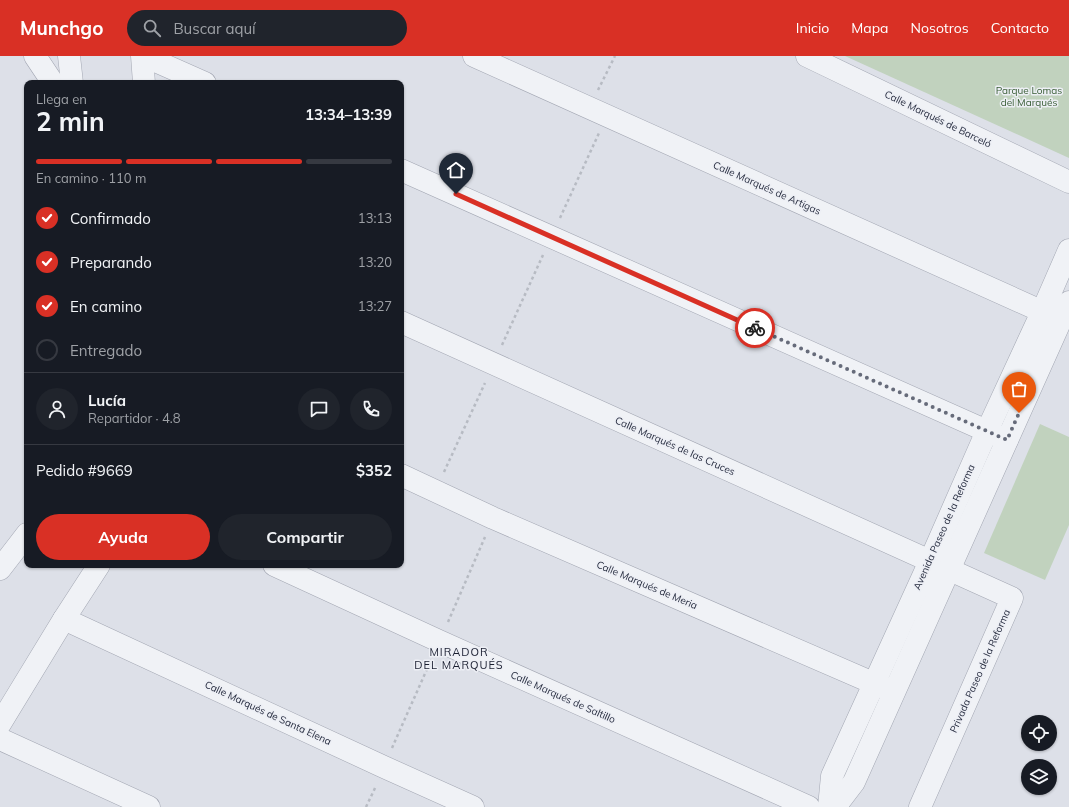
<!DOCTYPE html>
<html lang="es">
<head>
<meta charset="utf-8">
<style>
  :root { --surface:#171b24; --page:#20242c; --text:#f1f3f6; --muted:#9ea1a6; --line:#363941; --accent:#d93025 }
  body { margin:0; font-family:Mulish,sans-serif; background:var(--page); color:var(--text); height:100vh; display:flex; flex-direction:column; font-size:15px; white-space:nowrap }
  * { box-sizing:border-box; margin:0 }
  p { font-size:13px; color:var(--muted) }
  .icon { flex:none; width:22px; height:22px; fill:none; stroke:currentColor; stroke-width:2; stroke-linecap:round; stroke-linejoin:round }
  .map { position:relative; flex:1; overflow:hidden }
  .drawer { position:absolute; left:24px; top:24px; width:380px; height:488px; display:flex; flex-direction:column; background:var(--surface); border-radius:8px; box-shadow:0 1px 3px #0004 }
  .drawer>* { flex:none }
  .buttons { position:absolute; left:1021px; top:659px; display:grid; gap:8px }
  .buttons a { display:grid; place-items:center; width:36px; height:36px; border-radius:50%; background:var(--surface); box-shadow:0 1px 3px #0004; font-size:20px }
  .pin { position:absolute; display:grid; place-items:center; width:34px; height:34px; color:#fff; margin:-41px -17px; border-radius:50% 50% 50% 0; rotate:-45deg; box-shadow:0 0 4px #0007 }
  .pin .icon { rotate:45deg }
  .courier { position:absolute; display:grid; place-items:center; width:40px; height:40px; margin:-20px; border:3px solid #d93025; border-radius:50%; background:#fff; color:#222; box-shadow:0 1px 5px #0007 }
  .head em { font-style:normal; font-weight:700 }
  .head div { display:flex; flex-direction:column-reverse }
  .head { display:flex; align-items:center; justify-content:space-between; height:68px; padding:0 12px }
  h1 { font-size:26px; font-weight:700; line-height:30px }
  .bar { display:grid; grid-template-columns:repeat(4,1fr); gap:6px 4px; align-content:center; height:48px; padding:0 12px }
  .bar i { height:5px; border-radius:3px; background:var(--line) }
  .bar .current { background:var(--accent) }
  .bar p { grid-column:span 4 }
  .line { display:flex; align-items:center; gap:10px; padding:0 12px; border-top:1px solid var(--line) }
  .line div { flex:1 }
  .round { display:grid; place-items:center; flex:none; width:42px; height:42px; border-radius:21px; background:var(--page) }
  ol { padding:0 12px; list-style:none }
  li { display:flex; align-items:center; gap:12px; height:44px }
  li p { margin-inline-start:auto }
  li .icon { padding:4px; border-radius:50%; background:var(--accent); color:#fff; stroke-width:4 }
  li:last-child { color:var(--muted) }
  li i { width:22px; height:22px; border:2px solid var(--line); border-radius:50% }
  .primary-button { display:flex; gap:8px; margin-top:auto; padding:8px 12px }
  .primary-button a { flex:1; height:46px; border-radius:24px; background:var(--accent); color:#fff; font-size:16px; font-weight:700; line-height:46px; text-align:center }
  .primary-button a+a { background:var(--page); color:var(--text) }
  header { display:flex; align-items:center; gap:24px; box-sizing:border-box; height:56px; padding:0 20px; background:var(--accent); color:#fff }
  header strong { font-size:19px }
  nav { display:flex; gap:22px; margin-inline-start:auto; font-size:14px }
  .search { width:280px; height:36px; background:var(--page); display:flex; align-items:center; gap:10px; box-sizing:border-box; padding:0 14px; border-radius:22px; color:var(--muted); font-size:15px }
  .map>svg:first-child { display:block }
  .green { fill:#c1d2be }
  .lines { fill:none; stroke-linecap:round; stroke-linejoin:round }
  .minor-casing { stroke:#a2a6b2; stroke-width:23 }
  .path { stroke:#b7bbc3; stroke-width:2.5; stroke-dasharray:3 3; stroke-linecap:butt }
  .minor { stroke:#f0f2f6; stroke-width:22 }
  .done { stroke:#666b7a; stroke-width:4; stroke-dasharray:0 7.2 }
  .route { stroke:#d93025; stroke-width:5 }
  .labels { text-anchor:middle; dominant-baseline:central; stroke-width:3; stroke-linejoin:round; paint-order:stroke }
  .park-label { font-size:10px; fill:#365b33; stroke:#edeff5 }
  .street-label { font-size:10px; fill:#262c3f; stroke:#edeff5 }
  .neighbourhood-label { font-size:11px; letter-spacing:1px; fill:#191e30; stroke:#edeff5 }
</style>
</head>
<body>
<header>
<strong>Munchgo</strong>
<div class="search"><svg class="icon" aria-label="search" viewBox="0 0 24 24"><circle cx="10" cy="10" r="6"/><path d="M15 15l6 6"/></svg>Buscar aquí</div>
<nav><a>Inicio</a><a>Mapa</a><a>Nosotros</a><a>Contacto</a></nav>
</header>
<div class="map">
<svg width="1069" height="751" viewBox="0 0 1069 751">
  <rect width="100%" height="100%" fill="#dde0e8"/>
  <!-- green -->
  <g class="green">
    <polygon points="845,0 1069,0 1069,102"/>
    <polygon points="1040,368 1069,381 1069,469 1045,524 984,497"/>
  </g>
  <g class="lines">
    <defs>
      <g id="minor">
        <polyline points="35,0 53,27"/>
        <polyline points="69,0 72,27"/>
        <polyline points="142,0 144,27"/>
        <polyline points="144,0 205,27"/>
        <polyline points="474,0 1061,264"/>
        <polyline points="807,0 1069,126"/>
        <polyline points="401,114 1007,384"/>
        <polyline points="401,266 1012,542 920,751"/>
        <polyline points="401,419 493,462 887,633"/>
        <polyline points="274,509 439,585 809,751"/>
        <polyline points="0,513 27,478"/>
        <polyline points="64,563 384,711 473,751"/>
        <polyline points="0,668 64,563 99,509"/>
        <polyline points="0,683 149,751"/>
        <polyline points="829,751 832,720 930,505 987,375 1042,256 1069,194"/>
        <polyline points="835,751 854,726 1069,246"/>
      </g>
    </defs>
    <!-- minor casing -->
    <use href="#minor" class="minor-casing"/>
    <!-- path -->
    <g class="path">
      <polyline points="598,34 615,0"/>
      <polyline points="560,162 599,77"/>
      <polyline points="502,289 543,199"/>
      <polyline points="444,416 485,327"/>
      <polyline points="448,566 485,481"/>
      <polyline points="392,692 431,604"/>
      <polyline points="366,751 376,730"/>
    </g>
    <!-- minor -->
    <use href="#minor" class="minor"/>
  </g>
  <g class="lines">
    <!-- done -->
    <polyline class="done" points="755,272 1007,384 1019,357"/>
    <!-- route -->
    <polyline class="route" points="456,138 755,272"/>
  </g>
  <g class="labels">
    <!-- park labels -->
    <g class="park-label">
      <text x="1029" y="34">Parque Lomas<tspan x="1029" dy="12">del Marqués</tspan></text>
    </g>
    <!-- street labels -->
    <g class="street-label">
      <text transform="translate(938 63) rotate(26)">Calle Marqués de Barceló</text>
      <text transform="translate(767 132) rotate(24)">Calle Marqués de Artigas</text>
      <text transform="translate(675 390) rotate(24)">Calle Marqués de las Cruces</text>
      <text transform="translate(944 471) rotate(-66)">Avenida Paseo de la Reforma</text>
      <text transform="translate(647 529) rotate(23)">Calle Marqués de Meria</text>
      <text transform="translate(980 615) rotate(-66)">Privada Paseo de la Reforma</text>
      <text transform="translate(563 641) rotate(24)">Calle Marqués de Saltillo</text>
      <text transform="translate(268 657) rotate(25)">Calle Marqués de Santa Elena</text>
    </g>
    <!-- neighbourhood labels -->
    <g class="neighbourhood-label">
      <text x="459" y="596">MIRADOR<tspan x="459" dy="13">DEL MARQUÉS</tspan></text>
    </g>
  </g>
</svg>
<div class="buttons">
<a><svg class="icon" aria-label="locate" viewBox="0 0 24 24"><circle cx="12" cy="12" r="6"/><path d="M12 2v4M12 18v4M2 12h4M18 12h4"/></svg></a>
<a><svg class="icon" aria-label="layers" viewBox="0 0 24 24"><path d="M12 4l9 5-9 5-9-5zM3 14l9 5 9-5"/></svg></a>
</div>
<div class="pin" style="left:1019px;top:357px;background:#ea580c"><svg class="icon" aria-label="bag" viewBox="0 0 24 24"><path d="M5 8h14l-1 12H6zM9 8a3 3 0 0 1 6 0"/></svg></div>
<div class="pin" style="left:456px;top:138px;background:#1f2937"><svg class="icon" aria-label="home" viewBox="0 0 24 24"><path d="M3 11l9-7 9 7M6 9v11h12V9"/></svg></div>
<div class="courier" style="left:755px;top:272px"><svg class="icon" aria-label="bike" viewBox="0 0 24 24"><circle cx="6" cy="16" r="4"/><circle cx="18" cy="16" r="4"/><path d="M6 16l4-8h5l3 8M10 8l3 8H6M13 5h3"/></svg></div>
<section class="drawer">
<div class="head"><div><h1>2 min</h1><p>Llega en</p></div><em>13:34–13:39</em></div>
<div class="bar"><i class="current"></i><i class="current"></i><i class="current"></i><i></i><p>En camino · 110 m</p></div>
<ol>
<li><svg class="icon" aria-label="check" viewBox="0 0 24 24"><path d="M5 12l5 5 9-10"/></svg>Confirmado<p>13:13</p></li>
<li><svg class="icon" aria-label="check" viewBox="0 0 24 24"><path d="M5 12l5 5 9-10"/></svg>Preparando<p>13:20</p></li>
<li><svg class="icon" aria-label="check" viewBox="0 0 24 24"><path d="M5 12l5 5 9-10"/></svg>En camino<p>13:27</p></li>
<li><i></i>Entregado</li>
</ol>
<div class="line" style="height:72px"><a class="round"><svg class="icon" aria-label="person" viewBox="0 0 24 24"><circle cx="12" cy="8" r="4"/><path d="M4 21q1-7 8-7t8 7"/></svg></a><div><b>Lucía</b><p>Repartidor · 4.8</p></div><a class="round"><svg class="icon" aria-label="chat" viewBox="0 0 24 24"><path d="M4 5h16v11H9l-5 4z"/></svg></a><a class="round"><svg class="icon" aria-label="phone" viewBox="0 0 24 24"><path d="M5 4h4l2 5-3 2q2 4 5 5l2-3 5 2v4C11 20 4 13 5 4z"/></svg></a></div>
<div class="line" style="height:52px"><div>Pedido #9669</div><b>$352</b></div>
<div class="primary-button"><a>Ayuda</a><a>Compartir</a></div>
</section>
</div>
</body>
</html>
